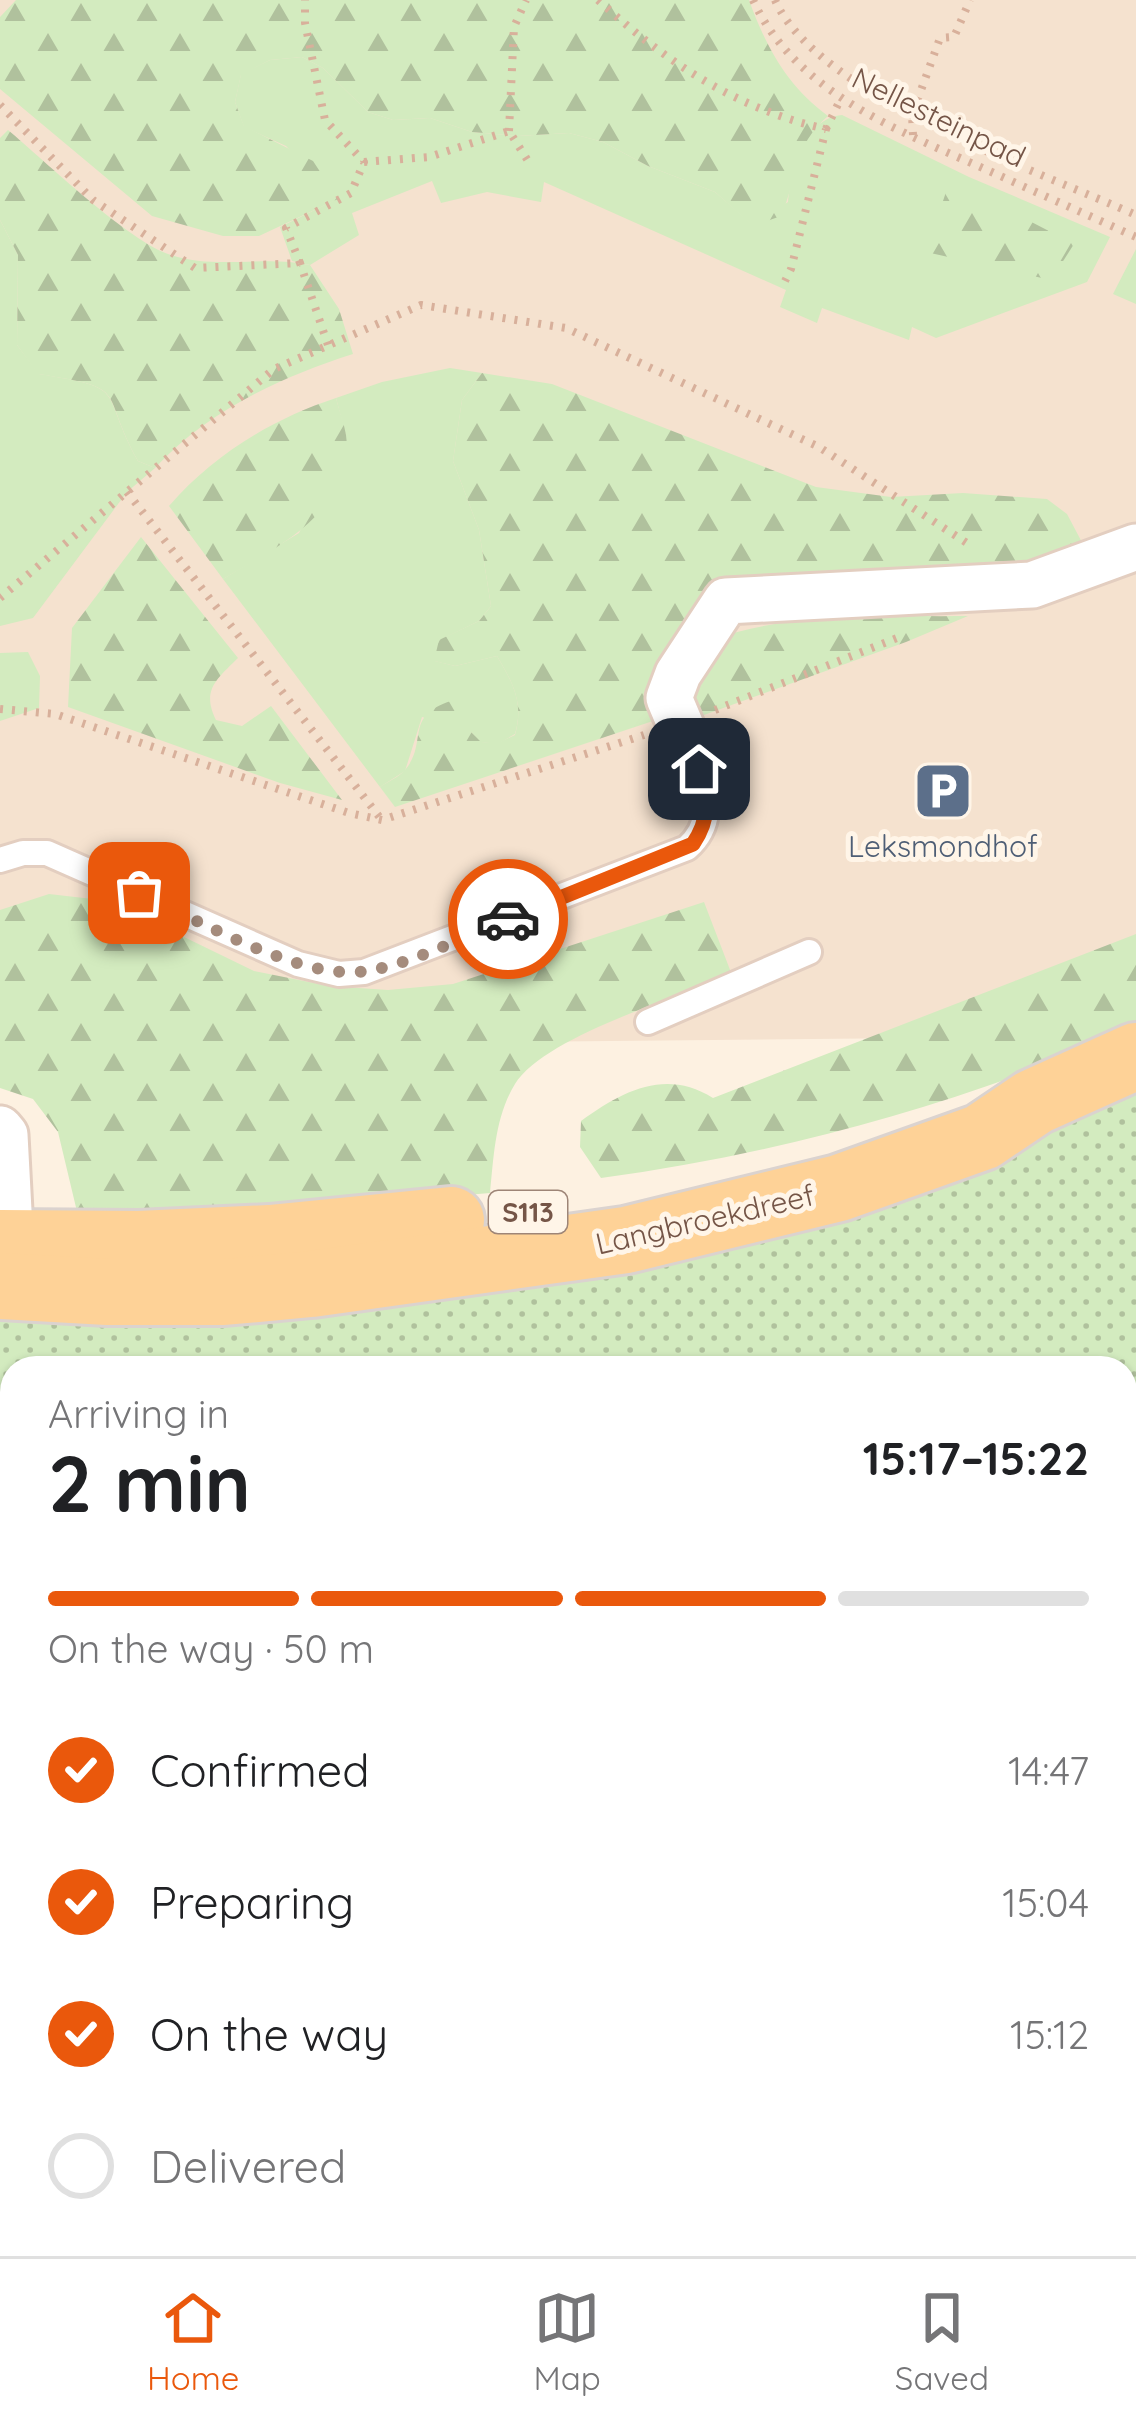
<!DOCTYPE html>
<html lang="en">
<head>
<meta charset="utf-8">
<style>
  :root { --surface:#fff; --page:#f2f2f2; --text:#202124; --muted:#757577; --line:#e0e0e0; --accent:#ea580c }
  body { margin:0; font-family:Quicksand,sans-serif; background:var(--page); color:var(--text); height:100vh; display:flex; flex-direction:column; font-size:45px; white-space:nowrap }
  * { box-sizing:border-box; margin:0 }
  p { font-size:39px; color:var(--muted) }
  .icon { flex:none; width:66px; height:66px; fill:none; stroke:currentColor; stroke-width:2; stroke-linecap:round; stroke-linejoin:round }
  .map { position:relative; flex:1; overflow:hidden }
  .side { position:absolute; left:0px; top:1356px; width:1137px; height:900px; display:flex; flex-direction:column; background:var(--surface); border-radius:36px 36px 0 0; box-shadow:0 3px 9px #0004 }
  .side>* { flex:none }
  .pin { position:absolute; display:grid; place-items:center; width:102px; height:102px; color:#fff; margin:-51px; border-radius:24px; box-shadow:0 6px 18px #0006 }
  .courier { position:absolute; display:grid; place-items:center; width:120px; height:120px; margin:-60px; border:9px solid #ea580c; border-radius:50%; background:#fff; color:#222; box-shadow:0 3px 15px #0007 }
  .overview em { font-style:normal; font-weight:800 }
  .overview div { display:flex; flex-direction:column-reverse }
  .overview { display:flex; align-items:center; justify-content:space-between; height:204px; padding:0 48px }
  h1 { font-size:78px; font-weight:800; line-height:90px }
  .bar { display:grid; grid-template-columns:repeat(4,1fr); gap:18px 12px; align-content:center; height:144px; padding:0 48px }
  .bar i { height:15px; border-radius:9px; background:var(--line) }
  .bar .on { background:var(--accent) }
  .bar p { grid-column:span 4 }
  ol { padding:0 48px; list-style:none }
  li { display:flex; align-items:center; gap:36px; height:132px }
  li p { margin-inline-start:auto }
  li .icon { padding:12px; border-radius:50%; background:var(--accent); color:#fff; stroke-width:4 }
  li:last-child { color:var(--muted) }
  li i { width:66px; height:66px; border:6px solid var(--line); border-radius:50% }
  .tab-bar { display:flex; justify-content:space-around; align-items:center; height:168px; border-top:3px solid var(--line); background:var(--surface); font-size:33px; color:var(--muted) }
  .tab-bar a { display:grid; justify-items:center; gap:6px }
  .tab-bar .on { color:var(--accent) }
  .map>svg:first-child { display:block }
  .residential { fill:#f5e2cf }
  .grass { fill:#d3ebbf }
  .forest { fill:url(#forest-firs) }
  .park { fill:url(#park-dots) }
  .water { fill:#b5e2e7; stroke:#9bd3d9; stroke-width:3 }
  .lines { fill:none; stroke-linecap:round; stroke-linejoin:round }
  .highway-tunnel { stroke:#dbcaba; stroke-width:66; stroke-dasharray:66 33; stroke-linecap:butt }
  .lane-casing { stroke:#e3cec0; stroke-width:30 }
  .street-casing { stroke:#e3cec0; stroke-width:51 }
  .primary-casing { stroke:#dbd3cf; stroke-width:72 }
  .path { stroke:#d8b09b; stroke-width:8; stroke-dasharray:3 9; stroke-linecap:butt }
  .lane { stroke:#fff; stroke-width:24 }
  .street { stroke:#fff; stroke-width:45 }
  .primary { stroke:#fed297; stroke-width:66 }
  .done { stroke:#a58c7d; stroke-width:12; stroke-dasharray:0 21.6 }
  .route { stroke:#ea580c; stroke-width:15 }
  .labels { text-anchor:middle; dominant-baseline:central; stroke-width:10; stroke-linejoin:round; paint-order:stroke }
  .shield { fill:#fff5e8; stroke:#9e8577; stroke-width:3 }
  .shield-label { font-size:27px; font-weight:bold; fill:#755547 }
  .street-label { font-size:30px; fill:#755547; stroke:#fff5e8 }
  .service-label { font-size:30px; fill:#4e5e75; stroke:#fff5e8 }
</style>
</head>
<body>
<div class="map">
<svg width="1136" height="2256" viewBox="0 0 1136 2256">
  <defs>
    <pattern id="forest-firs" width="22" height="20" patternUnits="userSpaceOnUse" patternTransform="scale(3)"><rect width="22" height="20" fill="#d3ebbf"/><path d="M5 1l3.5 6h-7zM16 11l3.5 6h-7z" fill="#b0c19d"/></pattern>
    <pattern id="park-dots" width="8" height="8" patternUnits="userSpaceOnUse" patternTransform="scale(3)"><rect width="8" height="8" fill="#d3ebbf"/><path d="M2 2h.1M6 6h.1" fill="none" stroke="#b0c19d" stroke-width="1.8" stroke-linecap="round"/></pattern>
  </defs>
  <rect width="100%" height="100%" fill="#fdf1e1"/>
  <!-- residential -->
  <g class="residential">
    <polygon points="0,0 1136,0 1136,936 913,1038 292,1044 0,923"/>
    <polygon points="268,2244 786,2244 789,2248 792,2244 972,2244 963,2256 268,2256"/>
  </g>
  <!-- grass -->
  <g class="grass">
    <path d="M302,57L323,68L368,112L393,120L430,118L472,132L518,136L569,133L603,142L648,166L715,192L753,225L788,202C792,169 803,119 842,115L969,177L1110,237L1087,282L936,338L912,327L909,340L822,308L817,323L780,307L786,290L544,182L541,202L487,192L441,203L432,181L352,213L359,235L310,265L292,261L280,227L337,199L286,146L244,127L235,102L241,74L270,60Z"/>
    <path d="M0,220L18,255L17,345L39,374C132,389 98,389 138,461L155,468L127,492L33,618L0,626Z"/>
    <polygon points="1136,249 1136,304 1113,294"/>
    <path d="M450,368L482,373L462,400L453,461L479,530L491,606L479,621L440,640L435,661L455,666L497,656C513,683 524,703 515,734L498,744L480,742L471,732L422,717L405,771L380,787L223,579L299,533L346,436L336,398L382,382Z"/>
    <polygon points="28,652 40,676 39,708 0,721 0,653"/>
    <polygon points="798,2244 966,2244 956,2256 789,2256"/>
  </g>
  <!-- forest -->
  <g class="forest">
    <path d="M16,0H749C766,47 787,86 828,116C792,147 798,178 781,216L753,226L715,192L648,166L603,142L569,133L518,136L472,132L430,118L393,120L368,112L323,68L302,57L270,60L241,75L235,102L244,126L313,161L338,199L259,236H223L152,216L0,89V17Z"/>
    <path d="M8,130C45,161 129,242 171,255C216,270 265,255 310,265L339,309L353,354C281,377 207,411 155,468L138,461C98,389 133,389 38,374L17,345L18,255L0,220V138Z"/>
    <polygon points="950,180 1074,244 1051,280 926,252"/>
    <path d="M482,373L552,384L816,487L891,497L963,493L1047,499L1067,514L1085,548L1062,559L724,602L665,717L395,807L380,787C387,782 399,777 405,770C429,742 403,716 451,701L468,709L471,732L481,742L498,743L515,735C524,703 513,683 497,656L455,666L434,661L439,640L479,621L491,606L479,530L453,461L462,400Z"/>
    <path d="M336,398C339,410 344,423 346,435C356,510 276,548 223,579L169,506C213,455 272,419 336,398Z"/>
    <path d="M141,537L238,658C217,679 201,690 216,720L242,726L271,706L342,800L280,783L68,707L72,628Z"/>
    <path d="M968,616L906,642L704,715L692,701L711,640C793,611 883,617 968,616Z"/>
    <path d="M49,894L110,901L254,971L329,986L388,990L453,984L704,902L732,975C678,997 544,1037 515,1084C495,1117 494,1155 490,1193L324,1207L79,1220L58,1132L33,1099L0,1088V910Z"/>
    <path d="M1136,934V1029C961,1103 790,1152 601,1178L580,1147L581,1121C622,1091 666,1068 713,1098Z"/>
  </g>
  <!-- park -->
  <polygon class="park" points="1136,1080 1136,1858 1125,1862 1125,1368 12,1368 12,2244 60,2244 28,2256 0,2256 0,1308 309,1300"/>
  <!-- water -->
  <g class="water">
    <polygon points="1136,1847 1136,2236 1120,2256 963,2256 972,2244 1125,2244 1125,1851"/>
    <polygon points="60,2244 274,2244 275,2256 28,2256"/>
  </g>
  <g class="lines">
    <!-- highway-tunnel -->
    <g class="highway-tunnel">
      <polyline points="1125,1420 1136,1417"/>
      <polyline points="1125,1525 1136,1521"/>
      <polyline points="1125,1583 1136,1579"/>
      <polyline points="1125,1649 1136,1644"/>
      <polyline points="1125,1727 1136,1722"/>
      <polyline points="0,1835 12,1831"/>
      <polyline points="0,1939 12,1935"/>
      <polyline points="0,2002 12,1998"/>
      <polyline points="0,2064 12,2060"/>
      <polyline points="0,2143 12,2138"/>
    </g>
    <defs>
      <g id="lane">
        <path d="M0,860L23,853H47L298,964L339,974L364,972L687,848C712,826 709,798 699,769"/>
        <polyline points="648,1022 809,952"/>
      </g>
      <g id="street">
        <polyline points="699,769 669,698 678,674 726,601 1032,585 1136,547"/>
        <polyline points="0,1129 5,1135 12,1268"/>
        <polyline points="737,2244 743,2256"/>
        <polyline points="331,2256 332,2244"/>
      </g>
      <g id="primary">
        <polyline points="0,1243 139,1244 270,1238 451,1220"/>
        <polyline points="0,1286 108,1292 224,1292 311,1284 626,1240 839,1188 982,1137 1034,1102 1136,1056"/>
      </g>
    </defs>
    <!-- lane casing -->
    <use href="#lane" class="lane-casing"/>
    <!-- street casing -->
    <use href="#street" class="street-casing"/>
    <!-- primary casing -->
    <use href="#primary" class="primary-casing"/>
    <!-- path -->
    <g class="path">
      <path d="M598,0C666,62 736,109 826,129L791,269L785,281"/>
      <path d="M753,0C795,92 899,131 985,169C1035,192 1086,214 1136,237"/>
      <path d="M775,0C816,95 1043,173 1136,215"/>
      <polyline points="0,105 93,200 195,268 300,263 328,345"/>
      <polyline points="826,129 841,98"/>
      <polyline points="509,131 514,27 526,0"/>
      <polyline points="913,135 912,115 940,38 954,37 970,0"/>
      <polyline points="364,162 429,157 509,131 530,164"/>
      <polyline points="300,263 286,228 351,193 364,162 325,120 305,23 305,0"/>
      <polyline points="127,492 381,819"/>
      <polyline points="0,598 274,369 421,305 566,328 819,447 970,545"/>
      <polyline points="0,709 55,714 349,813 382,820 644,735"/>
      <polyline points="715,710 902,636"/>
      <polyline points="1125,1401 1136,1397"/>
      <polyline points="1125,1758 1136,1754"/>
      <polyline points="0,1836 12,1831"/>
      <polyline points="0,2186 12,2181"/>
      <polyline points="524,2244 529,2256"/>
    </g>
    <!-- lane -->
    <use href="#lane" class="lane"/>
    <!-- street -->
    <use href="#street" class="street"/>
    <!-- primary -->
    <use href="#primary" class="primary"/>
  </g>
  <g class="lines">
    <!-- done -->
    <path class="done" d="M139,893C199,920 303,982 367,971C415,963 464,936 508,919"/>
    <!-- route -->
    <path class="route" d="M508,919L693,844C710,819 709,797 699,769"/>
  </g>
  <!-- icons -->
  <defs>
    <symbol id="parking-square" viewBox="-11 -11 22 22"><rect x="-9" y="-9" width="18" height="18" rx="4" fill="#5c6f8a" stroke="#fff5e8"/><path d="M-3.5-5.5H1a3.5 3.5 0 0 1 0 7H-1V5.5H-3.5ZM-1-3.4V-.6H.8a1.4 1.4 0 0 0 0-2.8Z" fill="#fff"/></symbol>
  </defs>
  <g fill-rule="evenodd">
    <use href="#parking-square" x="910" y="758" width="66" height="66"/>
  </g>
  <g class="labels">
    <!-- shield labels -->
    <rect class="shield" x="489" y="1191" width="78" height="42" rx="9"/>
    <g class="shield-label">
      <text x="528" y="1212">S113</text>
    </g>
    <!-- street labels -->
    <g class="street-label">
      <text transform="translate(939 117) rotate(26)">Nellesteinpad</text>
      <text transform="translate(705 1219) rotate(-13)">Langbroekdreef</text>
    </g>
    <!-- service labels -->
    <g class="service-label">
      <text x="943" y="846">Leksmondhof</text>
    </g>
  </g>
</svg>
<div class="pin" style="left:139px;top:893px;background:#ea580c"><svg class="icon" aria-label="bag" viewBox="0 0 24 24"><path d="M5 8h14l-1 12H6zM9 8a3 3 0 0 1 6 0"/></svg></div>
<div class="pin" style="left:699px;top:769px;background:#1f2937"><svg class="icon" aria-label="home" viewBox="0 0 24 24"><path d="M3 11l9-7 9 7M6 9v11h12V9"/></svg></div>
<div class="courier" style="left:508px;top:919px"><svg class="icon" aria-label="car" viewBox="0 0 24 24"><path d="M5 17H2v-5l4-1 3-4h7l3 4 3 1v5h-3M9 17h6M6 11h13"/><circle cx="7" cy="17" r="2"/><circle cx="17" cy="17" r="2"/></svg></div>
<section class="side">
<div class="overview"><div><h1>2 min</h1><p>Arriving in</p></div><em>15:17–15:22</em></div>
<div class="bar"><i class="on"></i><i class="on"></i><i class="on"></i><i></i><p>On the way · 50 m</p></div>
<ol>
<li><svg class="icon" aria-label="check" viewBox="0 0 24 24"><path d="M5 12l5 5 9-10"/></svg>Confirmed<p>14:47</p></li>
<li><svg class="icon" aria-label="check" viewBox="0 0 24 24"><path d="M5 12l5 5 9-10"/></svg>Preparing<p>15:04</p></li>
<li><svg class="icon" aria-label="check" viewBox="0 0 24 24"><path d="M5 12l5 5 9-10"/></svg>On the way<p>15:12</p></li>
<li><i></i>Delivered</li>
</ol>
</section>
</div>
<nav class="tab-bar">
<a class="on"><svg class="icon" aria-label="home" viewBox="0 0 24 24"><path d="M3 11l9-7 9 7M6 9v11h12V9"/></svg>Home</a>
<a><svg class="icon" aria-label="map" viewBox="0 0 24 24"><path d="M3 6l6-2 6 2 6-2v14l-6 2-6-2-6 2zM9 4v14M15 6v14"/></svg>Map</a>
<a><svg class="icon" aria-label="saved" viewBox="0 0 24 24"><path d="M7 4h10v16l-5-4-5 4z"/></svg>Saved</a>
</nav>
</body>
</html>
